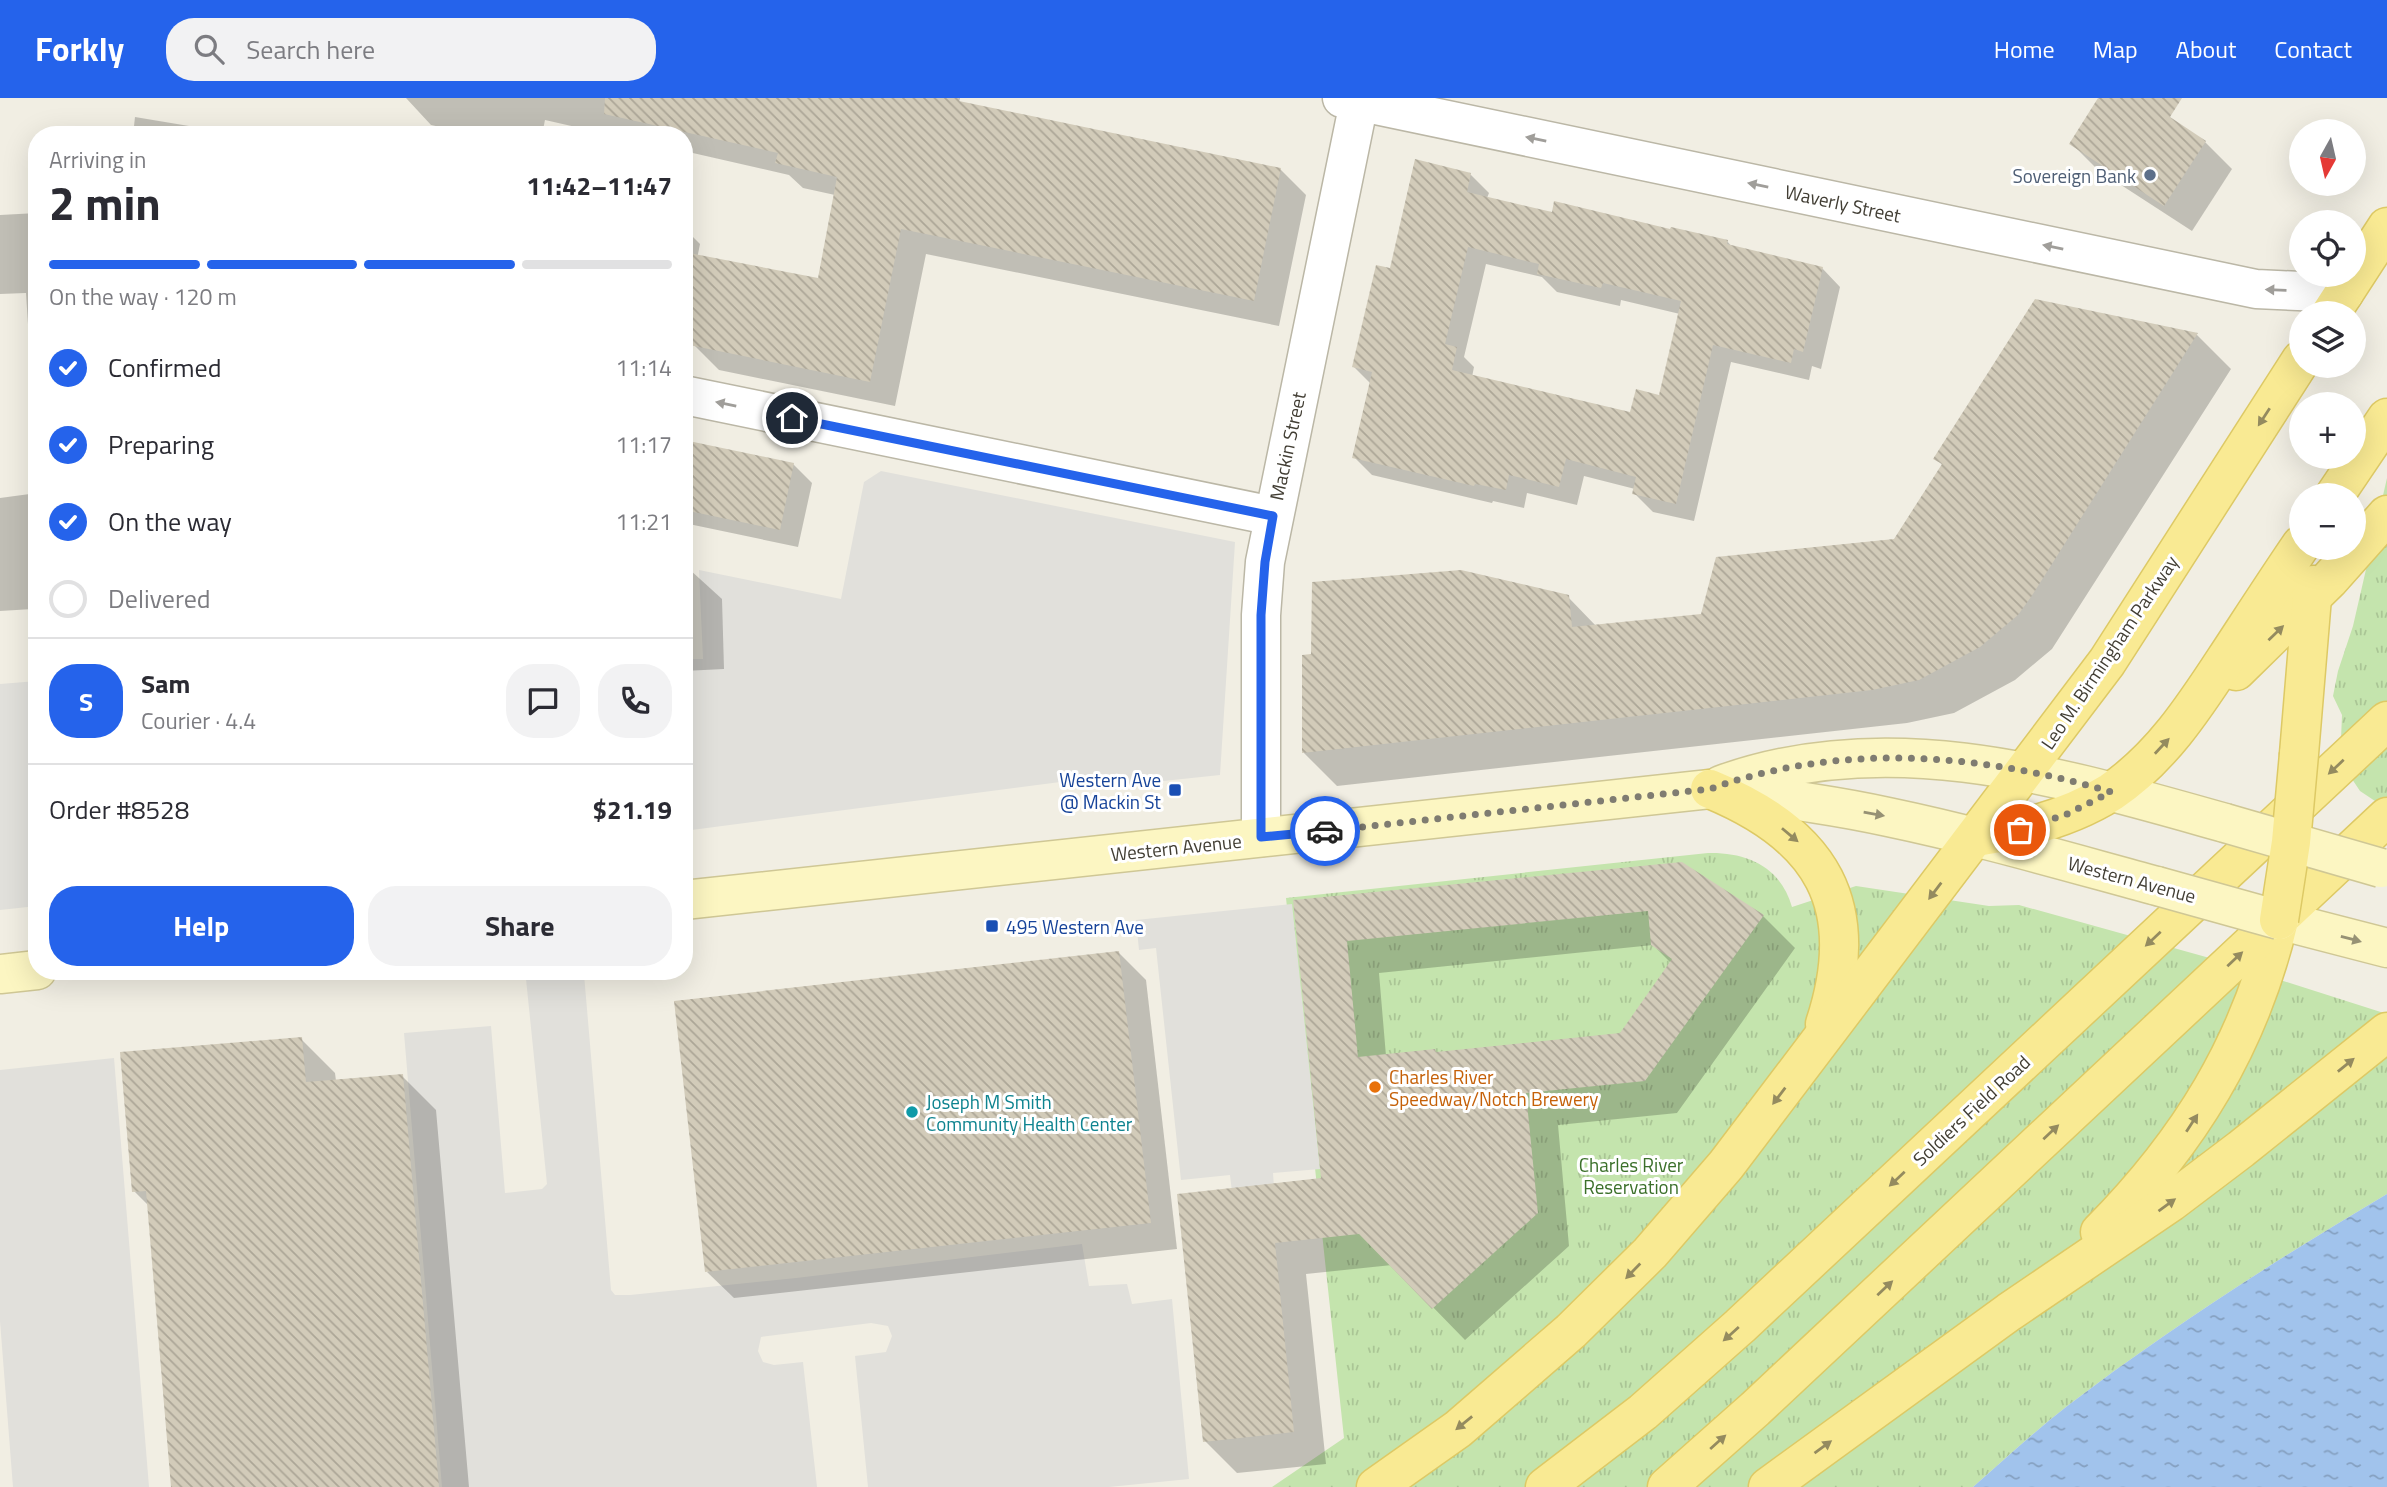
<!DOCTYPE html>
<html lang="en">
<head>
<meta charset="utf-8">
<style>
  :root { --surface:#fff; --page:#f2f2f3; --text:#2b2b33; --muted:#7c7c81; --line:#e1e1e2; --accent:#2563eb }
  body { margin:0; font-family:"Titillium Web",sans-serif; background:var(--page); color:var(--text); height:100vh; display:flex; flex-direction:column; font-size:26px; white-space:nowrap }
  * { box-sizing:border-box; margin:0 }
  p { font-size:23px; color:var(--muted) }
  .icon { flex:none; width:38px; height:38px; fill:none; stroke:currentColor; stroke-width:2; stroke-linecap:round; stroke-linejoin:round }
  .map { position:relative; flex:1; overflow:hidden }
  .panel { position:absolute; left:28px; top:28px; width:665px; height:854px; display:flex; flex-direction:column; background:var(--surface); border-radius:28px; box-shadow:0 7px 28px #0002 }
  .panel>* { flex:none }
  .needle { width:46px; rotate:188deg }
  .buttons { position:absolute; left:2289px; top:21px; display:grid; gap:14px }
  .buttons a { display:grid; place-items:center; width:77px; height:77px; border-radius:50%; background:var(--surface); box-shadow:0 7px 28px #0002; font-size:35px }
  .pin { position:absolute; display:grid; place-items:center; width:60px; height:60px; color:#fff; margin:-30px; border:4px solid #fff; border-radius:50%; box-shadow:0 2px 7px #0007 }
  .courier { position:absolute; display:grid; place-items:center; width:70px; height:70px; margin:-35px; border:5px solid #2563eb; border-radius:50%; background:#fff; color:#222; box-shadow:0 2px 9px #0007 }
  .summary em { font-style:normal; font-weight:700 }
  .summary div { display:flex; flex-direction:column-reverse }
  .summary { display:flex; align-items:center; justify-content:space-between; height:119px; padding:0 21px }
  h1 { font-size:46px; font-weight:700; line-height:52px }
  .bar { display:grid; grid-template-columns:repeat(4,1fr); gap:10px 7px; align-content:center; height:84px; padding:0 21px }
  .bar i { height:9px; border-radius:5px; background:var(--line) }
  .bar .on { background:var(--accent) }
  .bar p { grid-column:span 4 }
  .line { display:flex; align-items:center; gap:18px; padding:0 21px; border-top:2px solid var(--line) }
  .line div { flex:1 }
  .round { display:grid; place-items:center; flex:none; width:74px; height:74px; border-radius:28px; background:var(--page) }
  ol { padding:0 21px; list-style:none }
  li { display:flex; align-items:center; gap:21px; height:77px }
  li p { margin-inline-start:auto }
  li .icon { padding:7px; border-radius:50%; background:var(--accent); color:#fff; stroke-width:4 }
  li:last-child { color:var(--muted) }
  li i { width:38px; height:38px; border:4px solid var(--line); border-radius:50% }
  .button { display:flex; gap:14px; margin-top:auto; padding:14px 21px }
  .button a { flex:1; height:80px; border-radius:28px; background:var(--accent); color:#fff; font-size:28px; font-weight:700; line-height:80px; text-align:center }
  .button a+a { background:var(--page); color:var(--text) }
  header { display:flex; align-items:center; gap:42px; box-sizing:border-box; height:98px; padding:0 35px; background:var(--accent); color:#fff }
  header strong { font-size:33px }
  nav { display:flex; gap:38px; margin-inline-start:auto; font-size:24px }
  .search { width:490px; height:63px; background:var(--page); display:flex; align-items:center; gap:18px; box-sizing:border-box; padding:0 24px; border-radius:28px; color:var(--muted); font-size:26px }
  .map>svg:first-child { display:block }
  .park { fill:url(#park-tufts) }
  .parking { fill:#e1e0db }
  .water { fill:url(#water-ripples) }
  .shadow { fill:#0003; fill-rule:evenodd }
  .building { fill:url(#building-back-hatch); fill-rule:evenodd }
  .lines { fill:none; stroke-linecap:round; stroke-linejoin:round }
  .minor-casing { stroke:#bbb7a6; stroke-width:41 }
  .secondary-casing { stroke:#cfc795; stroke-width:41 }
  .primary-casing { stroke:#ddc965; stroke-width:41 }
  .minor { stroke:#fff; stroke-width:38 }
  .secondary { stroke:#fcf6c2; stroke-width:38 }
  .primary { stroke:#f9ea93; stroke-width:38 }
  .secondary-bridge-casing { stroke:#cfc795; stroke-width:41; stroke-linecap:butt }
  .primary-bridge-casing { stroke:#ddc965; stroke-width:41; stroke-linecap:butt }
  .secondary-bridge { stroke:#fcf6c2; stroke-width:38 }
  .primary-bridge { stroke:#f9ea93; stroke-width:38 }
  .oneway { fill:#a09e9a }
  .oneway2 { fill:#948b5f }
  .oneway3 { fill:#969174 }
  .done { stroke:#7f7c71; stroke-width:7; stroke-dasharray:0 12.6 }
  .route { stroke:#2563eb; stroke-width:9 }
  .service-dot { fill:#5c6f8a; stroke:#fff; stroke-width:2.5 }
  .transit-dot { fill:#1a4fb4; stroke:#fff; stroke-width:2.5 }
  .food-dot { fill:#e8710a; stroke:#fff; stroke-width:2.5 }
  .culture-dot { fill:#0f9aa8; stroke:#fff; stroke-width:2.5 }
  .labels { text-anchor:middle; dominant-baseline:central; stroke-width:6; stroke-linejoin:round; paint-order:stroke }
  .service-label { font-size:19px; fill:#4e5e75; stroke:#fff; text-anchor:end }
  .street-label { font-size:19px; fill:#423e34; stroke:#fff }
  .transit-label { font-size:19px; fill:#164399; stroke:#fff; text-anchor:end }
  .food-label { font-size:19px; fill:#c56008; stroke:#fff; text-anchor:start }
  .culture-label { font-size:19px; fill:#0d838f; stroke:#fff; text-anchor:start }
  .park-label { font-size:19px; fill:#3b702a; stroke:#fff }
</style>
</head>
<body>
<header>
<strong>Forkly</strong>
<div class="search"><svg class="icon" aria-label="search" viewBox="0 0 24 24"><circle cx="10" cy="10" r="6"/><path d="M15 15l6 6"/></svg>Search here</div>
<nav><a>Home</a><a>Map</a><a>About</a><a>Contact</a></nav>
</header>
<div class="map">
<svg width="2387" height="1389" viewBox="0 0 2387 1389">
  <defs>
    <pattern id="park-tufts" width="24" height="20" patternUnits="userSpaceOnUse" patternTransform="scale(1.75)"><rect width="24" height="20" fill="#c4e4ad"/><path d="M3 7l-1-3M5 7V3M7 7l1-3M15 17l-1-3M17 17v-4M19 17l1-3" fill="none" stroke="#aac595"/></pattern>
    <pattern id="water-ripples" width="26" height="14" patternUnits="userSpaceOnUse" patternTransform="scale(1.75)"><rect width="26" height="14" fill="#a1c3ec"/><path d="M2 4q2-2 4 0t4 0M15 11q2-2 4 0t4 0" fill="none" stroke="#85a0c0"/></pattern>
    <pattern id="building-back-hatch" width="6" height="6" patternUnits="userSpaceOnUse" patternTransform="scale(1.75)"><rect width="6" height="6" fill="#d2cbb9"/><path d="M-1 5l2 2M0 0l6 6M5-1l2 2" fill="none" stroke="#aca697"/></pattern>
  </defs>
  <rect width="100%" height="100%" fill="#f1eee3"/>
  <!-- park -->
  <g class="park">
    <polygon points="2387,380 2387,711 2360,693 2348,675 2341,641 2342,617 2333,598 2338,573 2353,528"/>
    <path d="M1708,755C1747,754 1781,769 1792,809L1856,788L1989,808L2019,807L2224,864L2387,916V1096C2276,1162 2168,1231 2066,1309C2034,1334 2004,1362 1973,1389H1272L1344,1340L1286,800Z"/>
  </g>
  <!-- parking -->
  <g class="parking">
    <polygon points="881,373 1235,444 1220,677 1116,688 1114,677 684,733 684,561 703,561 699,472 841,501 864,384"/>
    <polygon points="37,583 37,808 0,812 0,586"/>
    <polygon points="1292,806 1320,1071 1273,1075 1274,1089 1232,1094 1230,1077 1181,1082 1156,850 1139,852 1136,822"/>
    <polygon points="584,876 611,1192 615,1197 630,1197 796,1180 1082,1146 1089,1188 1127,1186 1132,1206 1172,1201 1189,1381 1109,1389 868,1389 855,1258 886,1254 892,1238 888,1228 871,1225 761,1239 758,1253 763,1264 774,1267 803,1264 817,1389 442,1389 404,935 491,928 505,1095 542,1091 547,1086 526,881"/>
    <polygon points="114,960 149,1389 13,1389 0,1223 0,972"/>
  </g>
  <!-- water -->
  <path class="water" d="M2387,1096V1389H1973C2004,1362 2034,1334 2066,1309C2168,1231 2276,1162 2387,1096Z"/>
  <!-- shadow -->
  <g class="shadow">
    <polygon points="406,0 960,0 959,5 1280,71 1306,97 1279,228 926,156 895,308 719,272 694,247 820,182 835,97 803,90 789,77 684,53 684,37 611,37 545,22 542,37 477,37 431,27"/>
    <polygon points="2100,0 2135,0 2205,44 2232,71 2192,133 2098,72 2071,45"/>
    <polygon points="135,19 189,28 197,37 133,37"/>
    <path d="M1470,76L1489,95L1487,100L1553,116L1727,143L1733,150L1822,170L1840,189L1821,271L1812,268L1809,282L1731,264L1694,423L1653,414L1634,395L1635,391L1584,378L1577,407L1527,395L1524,410L1493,403L1492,405L1372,377L1354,359L1371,286L1354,269L1391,172ZM1486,166L1542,179L1557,194L1620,208L1621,202L1680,216L1660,299L1631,316L1472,279L1474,269L1464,259Z"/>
    <polygon points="37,115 37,369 26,195 0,196 0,117"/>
    <polygon points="684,135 691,137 700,146 691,191 684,190"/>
    <polygon points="2036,203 2197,237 2231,271 2052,551 2015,582 1954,615 1907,625 1337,688 1303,654 1568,499 1597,529 1702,518 1895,442 1943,368 1936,360"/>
    <polygon points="684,344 793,366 812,385 798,449 684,425"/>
    <polygon points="37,395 37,478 31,478 33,511 0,513 0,400"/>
    <polygon points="684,471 689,471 722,501 724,571 684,573"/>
    <path d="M1681,765L1763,818L1795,850L1677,1015L1558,1027L1569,1148L1465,1242L1392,1167L1306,1176L1326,1366L1237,1375L1205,1343L1179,1098L1323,1081L1295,804ZM1653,847L1671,865L1621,937L1438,956L1435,953L1386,958L1379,875Z"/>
    <polygon points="1119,855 1146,882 1177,1151 734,1200 707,1174"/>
    <polygon points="301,941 335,975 336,983 402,978 436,1012 469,1389 173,1389 149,1108 134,1093"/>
  </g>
  <!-- building -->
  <g class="building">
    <polygon points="605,0 959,0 959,3 1281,70 1254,203 901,131 870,284 684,246 684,154 818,180 837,79 775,65 778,55 604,16"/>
    <polygon points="2098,0 2182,0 2170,19 2206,43 2164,108 2069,46"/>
    <path d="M1415,61L1471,75L1467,94L1552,114L1554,103L1670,131L1671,129L1728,142L1727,146L1823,169L1803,254L1794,251L1791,265L1713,247L1676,406L1632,396L1636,379L1566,361L1559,389L1509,377L1506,392L1475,386L1474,388L1352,360L1372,274L1352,269L1376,167L1390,170ZM1468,149L1539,166L1537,176L1601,190L1603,185L1681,203L1659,297L1636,291L1630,314L1452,272L1457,249L1445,246Z"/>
    <polygon points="2035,201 2198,235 2031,499 2018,517 1980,549 1919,582 1872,592 1302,655 1302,557 1311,556 1312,484 1461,472 1569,497 1572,529 1701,516 1716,459 1894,441 1942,366 1933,361"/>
    <polygon points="684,342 794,365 780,432 684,412"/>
    <path d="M1682,764L1764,817L1645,983L1526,995L1538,1115L1432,1211L1359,1136L1275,1145L1294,1334L1203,1344L1177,1096L1321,1080L1293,802ZM1648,813L1651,847L1672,861L1620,935L1436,954L1435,951L1358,959L1347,843Z"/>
    <polygon points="1119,853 1151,1125 705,1174 674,903"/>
    <polygon points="302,939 306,984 403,976 439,1389 171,1389 146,1093 132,1094 120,954"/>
  </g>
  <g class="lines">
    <defs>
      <g id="minor">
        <polyline points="1342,0 2256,191 2344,195"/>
        <polyline points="684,297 1273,418"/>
        <polyline points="1261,739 1261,517 1265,464 1359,4"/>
      </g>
      <g id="secondary">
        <path d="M1721,687C1889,626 2061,679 2225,725"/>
        <path d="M684,802L1710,691C1769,699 1829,706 1888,719C1979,738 2068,764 2157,788"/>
        <polyline points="2279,822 2387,850"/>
        <polyline points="0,876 37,872"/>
      </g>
      <g id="primary">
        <polyline points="2331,215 2387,129"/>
        <polyline points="2335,397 2387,320"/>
        <polyline points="2236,573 2329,482 2387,417"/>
        <polyline points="2299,656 2313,487"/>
        <path d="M1710,691C1822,737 1864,807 1825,926"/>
        <path d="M1976,739C2023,732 2070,720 2111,694C2160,661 2193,611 2225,562C2250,524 2275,485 2301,447"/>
        <path d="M2100,1134C2189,1044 2250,946 2279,822"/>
        <polyline points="1376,1389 1458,1331 1571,1233 1650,1155 1726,1067 2107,564 2301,262"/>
        <polyline points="1545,1389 1643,1314 1740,1228 2387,623"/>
        <polyline points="1667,1389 1755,1311 2387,719"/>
        <polyline points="1768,1389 2009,1214 2171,1104 2241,1051 2387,934"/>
      </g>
    </defs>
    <!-- minor casing -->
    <use href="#minor" class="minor-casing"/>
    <!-- secondary casing -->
    <use href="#secondary" class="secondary-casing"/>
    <!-- primary casing -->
    <use href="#primary" class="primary-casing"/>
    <!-- minor -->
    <use href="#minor" class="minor"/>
    <!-- secondary -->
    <use href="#secondary" class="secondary"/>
    <!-- primary -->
    <use href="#primary" class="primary"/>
    <defs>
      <g id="secondary-bridge">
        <polyline points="2225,725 2381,770"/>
        <polyline points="2157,788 2279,822"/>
      </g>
      <polyline id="primary-bridge" points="2279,822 2291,744 2299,656"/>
    </defs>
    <!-- secondary-bridge casing -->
    <use href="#secondary-bridge" class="secondary-bridge-casing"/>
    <!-- primary-bridge casing -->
    <use href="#primary-bridge" class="primary-bridge-casing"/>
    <!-- secondary-bridge -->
    <use href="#secondary-bridge" class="secondary-bridge"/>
    <!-- primary-bridge -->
    <use href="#primary-bridge" class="primary-bridge"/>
  </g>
  <!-- one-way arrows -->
  <defs><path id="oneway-solid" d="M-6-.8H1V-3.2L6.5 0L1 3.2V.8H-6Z" transform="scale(1.75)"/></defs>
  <g class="oneway">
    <use href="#oneway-solid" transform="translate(1536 41) rotate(-168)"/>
    <use href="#oneway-solid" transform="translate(1758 87) rotate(-168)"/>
    <use href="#oneway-solid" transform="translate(2053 149) rotate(-168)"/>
    <use href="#oneway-solid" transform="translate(2276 192) rotate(-178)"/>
    <use href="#oneway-solid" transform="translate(726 306) rotate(-168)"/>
  </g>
  <g class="oneway2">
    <use href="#oneway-solid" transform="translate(2264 319) rotate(123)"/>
    <use href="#oneway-solid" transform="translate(2276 535) rotate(-44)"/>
    <use href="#oneway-solid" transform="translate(2162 648) rotate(-47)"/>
    <use href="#oneway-solid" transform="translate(2336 669) rotate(137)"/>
    <use href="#oneway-solid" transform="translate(1790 737) rotate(40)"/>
    <use href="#oneway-solid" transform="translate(1935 793) rotate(127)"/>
    <use href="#oneway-solid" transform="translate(2153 841) rotate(137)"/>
    <use href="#oneway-solid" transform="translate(2235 861) rotate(-43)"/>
    <use href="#oneway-solid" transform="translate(2346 967) rotate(-39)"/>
    <use href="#oneway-solid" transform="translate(1779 998) rotate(127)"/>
    <use href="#oneway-solid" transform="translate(2192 1025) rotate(-57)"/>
    <use href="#oneway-solid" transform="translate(2051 1034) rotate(-43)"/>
    <use href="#oneway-solid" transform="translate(1897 1081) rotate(137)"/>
    <use href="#oneway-solid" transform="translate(2167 1107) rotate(-36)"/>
    <use href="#oneway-solid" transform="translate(1633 1173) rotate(134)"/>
    <use href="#oneway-solid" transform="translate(1885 1190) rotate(-43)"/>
    <use href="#oneway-solid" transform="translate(1731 1236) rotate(138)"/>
    <use href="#oneway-solid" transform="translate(1464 1325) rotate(141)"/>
    <use href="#oneway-solid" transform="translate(1718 1344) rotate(-42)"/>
    <use href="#oneway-solid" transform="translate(1823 1349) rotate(-36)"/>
  </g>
  <g class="oneway3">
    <use href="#oneway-solid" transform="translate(1874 716) rotate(10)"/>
    <use href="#oneway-solid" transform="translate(2351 841) rotate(15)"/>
  </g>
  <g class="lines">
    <!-- done -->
    <path class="done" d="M1325,733L1710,691C1840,644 1980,655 2111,694L2067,716L2020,732"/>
    <!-- route -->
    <polyline class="route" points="792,320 1273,418 1265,464 1261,517 1261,739 1325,733"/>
  </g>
  <!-- markers -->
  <circle class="service-dot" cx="2150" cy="77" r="7"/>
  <g class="transit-dot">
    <rect x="1168" y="685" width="14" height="14" rx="3.5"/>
    <rect x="985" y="821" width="14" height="14" rx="3.5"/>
  </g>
  <circle class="food-dot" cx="1375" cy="989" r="7"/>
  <circle class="culture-dot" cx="912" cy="1014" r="7"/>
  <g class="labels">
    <!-- service labels -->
    <g class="service-label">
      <text x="2136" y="77">Sovereign Bank</text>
    </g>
    <!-- street labels -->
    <g class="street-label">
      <text transform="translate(1843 105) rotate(12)">Waverly Street</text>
      <text transform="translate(1287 348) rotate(-78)">Mackin Street</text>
      <text transform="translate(2109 554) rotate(-56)">Leo M. Birmingham Parkway</text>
      <text transform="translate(1176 749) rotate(-6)">Western Avenue</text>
      <text transform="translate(2132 781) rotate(15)">Western Avenue</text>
      <text transform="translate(1971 1012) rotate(-43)">Soldiers Field Road</text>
    </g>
    <!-- transit labels -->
    <g class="transit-label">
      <text x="1161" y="681">Western Ave<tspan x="1161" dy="22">@ Mackin St</tspan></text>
      <text x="1006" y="828" text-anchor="start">495 Western Ave</text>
    </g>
    <!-- food labels -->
    <g class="food-label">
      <text x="1389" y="978">Charles River<tspan x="1389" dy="22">Speedway/Notch Brewery</tspan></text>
    </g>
    <!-- culture labels -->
    <g class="culture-label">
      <text x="926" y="1003">Joseph M Smith<tspan x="926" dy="22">Community Health Center</tspan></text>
    </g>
    <!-- park labels -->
    <g class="park-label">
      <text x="1631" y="1066">Charles River<tspan x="1631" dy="22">Reservation</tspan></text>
    </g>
  </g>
</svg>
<div class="buttons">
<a><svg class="needle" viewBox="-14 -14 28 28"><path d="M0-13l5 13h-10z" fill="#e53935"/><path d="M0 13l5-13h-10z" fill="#7c7c81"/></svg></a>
<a><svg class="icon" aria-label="locate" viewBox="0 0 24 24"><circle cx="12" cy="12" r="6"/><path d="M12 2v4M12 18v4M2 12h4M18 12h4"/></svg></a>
<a><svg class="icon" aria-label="layers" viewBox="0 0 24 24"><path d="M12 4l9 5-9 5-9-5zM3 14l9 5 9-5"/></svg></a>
<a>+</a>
<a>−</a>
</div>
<div class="pin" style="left:2020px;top:732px;background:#ea580c"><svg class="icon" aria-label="bag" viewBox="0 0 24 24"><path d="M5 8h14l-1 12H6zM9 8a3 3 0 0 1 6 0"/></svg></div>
<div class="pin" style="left:792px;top:320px;background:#1f2937"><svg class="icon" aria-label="home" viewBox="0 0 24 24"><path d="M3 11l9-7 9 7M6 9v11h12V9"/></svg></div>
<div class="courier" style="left:1325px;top:733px"><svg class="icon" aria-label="car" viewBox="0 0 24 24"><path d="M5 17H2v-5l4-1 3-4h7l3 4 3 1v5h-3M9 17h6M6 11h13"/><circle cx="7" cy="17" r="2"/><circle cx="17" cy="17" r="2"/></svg></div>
<section class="panel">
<div class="summary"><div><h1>2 min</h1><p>Arriving in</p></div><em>11:42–11:47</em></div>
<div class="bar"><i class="on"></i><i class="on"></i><i class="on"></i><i></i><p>On the way · 120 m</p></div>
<ol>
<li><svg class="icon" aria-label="check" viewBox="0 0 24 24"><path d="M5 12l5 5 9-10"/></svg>Confirmed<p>11:14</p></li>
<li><svg class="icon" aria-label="check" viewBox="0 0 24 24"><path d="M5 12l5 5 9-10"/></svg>Preparing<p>11:17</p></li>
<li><svg class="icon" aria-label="check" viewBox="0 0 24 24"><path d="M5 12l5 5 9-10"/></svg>On the way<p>11:21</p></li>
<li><i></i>Delivered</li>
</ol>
<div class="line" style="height:126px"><b class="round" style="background:var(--accent);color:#fff">S</b><div><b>Sam</b><p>Courier · 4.4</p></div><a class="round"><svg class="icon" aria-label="chat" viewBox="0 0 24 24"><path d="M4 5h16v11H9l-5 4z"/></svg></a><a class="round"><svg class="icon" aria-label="phone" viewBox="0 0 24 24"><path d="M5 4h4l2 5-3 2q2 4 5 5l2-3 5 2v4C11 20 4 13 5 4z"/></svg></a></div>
<div class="line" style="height:91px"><div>Order #8528</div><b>$21.19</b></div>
<div class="button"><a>Help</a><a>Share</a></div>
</section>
</div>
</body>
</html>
